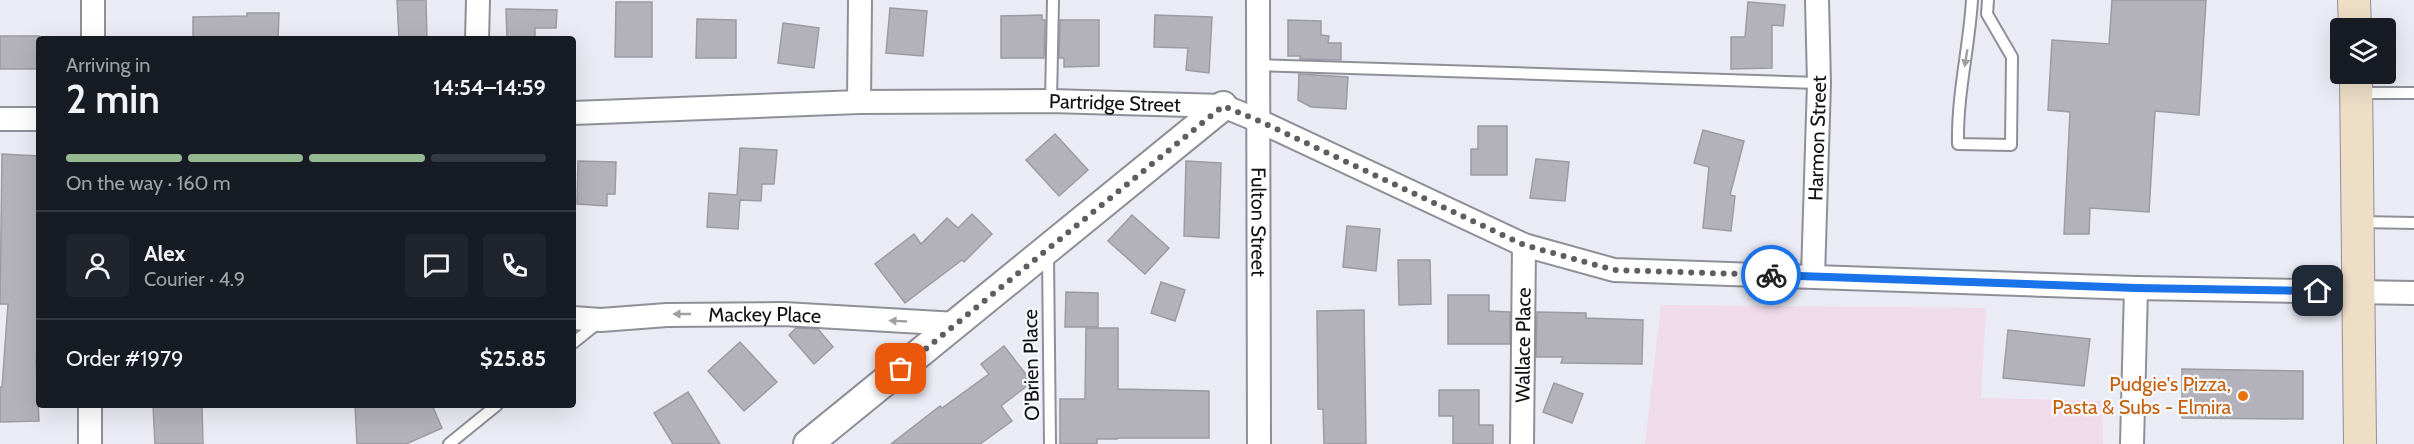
<!DOCTYPE html>
<html lang="en">
<head>
<meta charset="utf-8">
<style>
  :root { --surface:#171b24; --page:#20242c; --text:#f1f3f6; --muted:#9ea1a6; --line:#363941; --accent:#97b991 }
  body { margin:0; font-family:Cabin,sans-serif; background:var(--page); color:var(--text); height:100vh; display:flex; flex-direction:column; font-size:22px; white-space:nowrap }
  * { box-sizing:border-box; margin:0 }
  p { font-size:20px; color:var(--muted) }
  .icon { flex:none; width:33px; height:33px; fill:none; stroke:currentColor; stroke-width:2; stroke-linecap:round; stroke-linejoin:round }
  .map { position:relative; flex:1; overflow:hidden }
  .panel { position:absolute; left:36px; top:36px; width:540px; height:372px; display:flex; flex-direction:column; background:var(--surface); border-radius:6px; box-shadow:0 6px 24px #0002 }
  .panel>* { flex:none }
  .buttons { position:absolute; left:2330px; top:18px; display:grid; gap:12px }
  .buttons a { display:grid; place-items:center; width:66px; height:66px; border-radius:6px; background:var(--surface); box-shadow:0 6px 24px #0002; font-size:30px }
  .pin { position:absolute; display:grid; place-items:center; width:51px; height:51px; color:#fff; margin:-26px; border-radius:12px; box-shadow:0 3px 9px #0006 }
  .courier { position:absolute; display:grid; place-items:center; width:60px; height:60px; margin:-30px; border:4px solid #1a73e8; border-radius:50%; background:#fff; color:#222; box-shadow:0 2px 8px #0007 }
  .headline em { font-style:normal; font-weight:600 }
  .headline div { display:flex; flex-direction:column-reverse }
  .headline { display:flex; align-items:center; justify-content:space-between; height:102px; padding:0 30px }
  h1 { font-size:39px; font-weight:600; line-height:45px }
  .bar { display:grid; grid-template-columns:repeat(4,1fr); gap:9px 6px; align-content:center; height:72px; padding:0 30px }
  .bar i { height:8px; border-radius:4px; background:var(--line) }
  .bar .current { background:var(--accent) }
  .bar p { grid-column:span 4 }
  .line { display:flex; align-items:center; gap:15px; padding:0 30px; border-top:2px solid var(--line) }
  .line div { flex:1 }
  .round { display:grid; place-items:center; flex:none; width:63px; height:63px; border-radius:6px; background:var(--page) }
  .map>svg:first-child { display:block }
  .education { fill:#f0dbea }
  .building { fill:#b3b2bb; stroke:#9c9ba4; stroke-width:1.5 }
  .lines { fill:none; stroke-linecap:round; stroke-linejoin:round }
  .service-casing { stroke:#8f8f98; stroke-width:14 }
  .minor-casing { stroke:#8f8f98; stroke-width:26 }
  .tertiary-casing { stroke:#8f8f98; stroke-width:32 }
  .secondary-casing { stroke:#8f8f98; stroke-width:34 }
  .service { stroke:#fff; stroke-width:10 }
  .minor { stroke:#fff; stroke-width:22 }
  .tertiary { stroke:#fff; stroke-width:28 }
  .secondary { stroke:#eedec6; stroke-width:32 }
  .oneway { fill:#a0a0a1 }
  .done { stroke:#5d5d63; stroke-width:6; stroke-dasharray:0 10.8 }
  .route { stroke:#1a73e8; stroke-width:8 }
  .food-dot { fill:#e8710a; stroke:#f8f9ff; stroke-width:2 }
  .labels { text-anchor:middle; dominant-baseline:central; stroke-width:4.5; stroke-linejoin:round; paint-order:stroke }
  .street-label { font-size:20px; fill:#111114; stroke:#f8f9ff }
  .food-label { font-size:20px; fill:#c56008; stroke:#f8f9ff; text-anchor:end }
</style>
</head>
<body>
<div class="map">
<svg width="2414" height="444" viewBox="0 0 2414 444">
  <rect width="100%" height="100%" fill="#ebebf5"/>
  <!-- education -->
  <polygon class="education" points="1661,305 1986,308 1981,398 2102,401 2103,444 1645,444"/>
  <!-- building -->
  <g class="building">
    <polygon points="397,0 426,0 427,39 399,39"/>
    <polygon points="2112,0 2206,0 2199,115 2155,111 2149,212 2090,208 2089,234 2064,234 2070,112 2048,110 2052,40 2109,44"/>
    <polygon points="616,2 652,2 652,57 615,57"/>
    <polygon points="1748,2 1785,5 1783,26 1772,25 1772,68 1731,69 1731,37 1745,37"/>
    <polygon points="890,8 927,11 923,56 886,53"/>
    <polygon points="506,9 557,10 556,28 535,28 535,39 507,39"/>
    <polygon points="247,13 279,13 278,39 193,39 193,17 247,16"/>
    <polygon points="1042,15 1042,20 1045,20 1044,58 1001,58 1001,16"/>
    <polygon points="1155,15 1212,17 1209,73 1186,70 1188,48 1154,47"/>
    <polygon points="697,19 736,20 736,58 696,58"/>
    <polygon points="1060,20 1099,20 1099,66 1064,67 1064,58 1059,58"/>
    <polygon points="1288,20 1321,21 1321,35 1329,36 1328,43 1341,43 1341,60 1300,59 1300,56 1288,56"/>
    <polygon points="783,23 819,28 814,68 778,63"/>
    <rect x="0" y="36" width="39" height="33"/>
    <polygon points="1299,74 1348,77 1346,109 1311,107 1298,100"/>
    <polygon points="1478,126 1507,126 1507,175 1471,175 1471,149 1478,149"/>
    <polygon points="1703,130 1744,141 1730,195 1735,196 1731,231 1703,228 1709,167 1694,163"/>
    <polygon points="1055,134 1088,170 1059,196 1026,160"/>
    <polygon points="740,148 777,150 774,184 762,184 761,201 740,200 738,229 707,227 709,193 737,195"/>
    <polygon points="2,154 39,156 39,359 36,359 39,421 0,422 0,387 2,387 8,304 0,304"/>
    <polygon points="1536,159 1569,162 1565,201 1530,198"/>
    <polygon points="578,161 616,162 615,194 607,194 607,206 577,204"/>
    <polygon points="1186,161 1221,163 1219,238 1184,236"/>
    <polygon points="972,214 992,234 964,262 962,260 905,303 875,264 914,234 921,244 947,218 958,228"/>
    <polygon points="1132,215 1169,248 1145,274 1108,241"/>
    <polygon points="1347,226 1380,229 1376,271 1343,267"/>
    <polygon points="1398,260 1430,260 1431,304 1399,305"/>
    <polygon points="1161,282 1185,290 1175,321 1151,313"/>
    <polygon points="1066,292 1098,293 1098,327 1065,327"/>
    <polygon points="1448,295 1489,295 1489,311 1510,312 1510,344 1448,344"/>
    <polygon points="1364,310 1366,444 1324,444 1323,409 1318,409 1317,311"/>
    <polygon points="1537,312 1586,313 1586,318 1643,320 1642,364 1561,363 1563,357 1536,357"/>
    <polygon points="796,328 818,329 833,347 814,364 789,335"/>
    <polygon points="1086,328 1118,328 1118,389 1209,391 1209,438 1117,438 1117,439 1097,439 1097,444 1060,444 1060,399 1085,399"/>
    <polygon points="2008,330 2090,339 2084,386 2003,378"/>
    <polygon points="740,342 777,382 744,411 708,371"/>
    <polygon points="1004,346 1032,382 1001,406 1012,421 980,444 891,444 940,406 942,408 989,374 981,364"/>
    <polygon points="2182,369 2303,371 2303,419 2182,418"/>
    <polygon points="1554,383 1583,394 1572,423 1543,412"/>
    <polygon points="1439,390 1479,390 1479,425 1493,425 1493,444 1453,444 1453,416 1439,416"/>
    <polygon points="688,392 720,444 673,444 654,413"/>
    <polygon points="153,405 202,405 203,444 155,444"/>
    <polygon points="355,405 432,405 442,428 406,444 357,444"/>
  </g>
  <g class="lines">
    <defs>
      <g id="service">
        <path d="M1972,0C1969,49 1957,94 1958,144L2011,145L2012,57L1987,14L1988,0"/>
        <polyline points="1258,65 1819,83"/>
        <polyline points="2359,93 2414,93"/>
        <polyline points="1051,101 1053,0"/>
        <polyline points="2361,222 2414,223"/>
        <polyline points="1048,255 1050,444"/>
        <polyline points="573,343 598,323"/>
        <polyline points="449,444 497,405"/>
      </g>
      <g id="minor">
        <path id="s1" d="M1258,0L1259,444"/>
        <polyline points="93,39 93,0"/>
        <polyline points="477,39 478,0"/>
        <polyline points="859,102 860,0"/>
        <path id="s2" d="M573,113L859,102L1051,101L1223,106L1257,120L1524,245L1614,270L2136,288L2414,293"/>
        <polyline points="0,119 39,119"/>
        <path id="s3" d="M1813,276L1819,83L1817,0"/>
        <path id="s4" d="M573,318L601,320L667,315L784,314L957,324"/>
        <polyline points="90,444 90,405"/>
        <path id="s5" d="M1522,444L1524,245"/>
        <polyline points="2132,444 2136,288"/>
      </g>
      <polyline id="tertiary" points="808,444 1223,106"/>
      <g id="secondary">
        <polyline points="2354,0 2355,28"/>
        <polyline points="2356,74 2360,444"/>
      </g>
    </defs>
    <!-- service casing -->
    <use href="#service" class="service-casing"/>
    <!-- minor casing -->
    <use href="#minor" class="minor-casing"/>
    <!-- tertiary casing -->
    <use href="#tertiary" class="tertiary-casing"/>
    <!-- secondary casing -->
    <use href="#secondary" class="secondary-casing"/>
    <!-- service -->
    <use href="#service" class="service"/>
    <!-- minor -->
    <use href="#minor" class="minor"/>
    <!-- tertiary -->
    <use href="#tertiary" class="tertiary"/>
    <!-- secondary -->
    <use href="#secondary" class="secondary"/>
  </g>
  <!-- one-way arrows -->
  <defs><path id="oneway-solid" d="M-6-.8H1V-3.2L6.5 0L1 3.2V.8H-6Z" transform="scale(1.5)"/></defs>
  <g class="oneway">
    <use href="#oneway-solid" transform="translate(1966 58) rotate(99)"/>
    <use href="#oneway-solid" transform="translate(682 314) rotate(180)"/>
    <use href="#oneway-solid" transform="translate(898 321) rotate(-177)"/>
  </g>
  <g class="lines">
    <!-- done -->
    <polyline class="done" points="901,369 1223,106 1257,120 1524,245 1614,270 1771,275"/>
    <!-- route -->
    <polyline class="route" points="1771,275 2136,288 2318,291"/>
  </g>
  <!-- markers -->
  <circle class="food-dot" cx="2243" cy="396" r="6"/>
  <g class="labels">
    <!-- street labels -->
    <g class="street-label">
      <text stroke="none"><textPath href="#s2" startOffset="542">Partridge Street</textPath></text>
      <text stroke="none"><textPath href="#s3" startOffset="138">Harmon Street</textPath></text>
      <text stroke="none"><textPath href="#s1" startOffset="222">Fulton Street</textPath></text>
      <text stroke="none"><textPath href="#s4" startOffset="192">Mackey Place</textPath></text>
      <text stroke="none"><textPath href="#s5" startOffset="99">Wallace Place</textPath></text>
      <text transform="translate(1031 365) rotate(-91)">O'Brien Place</text>
    </g>
    <!-- food labels -->
    <g class="food-label">
      <text x="2231" y="384">Pudgie's Pizza,<tspan x="2231" dy="23">Pasta &amp; Subs - Elmira</tspan></text>
    </g>
  </g>
</svg>
<div class="buttons">
<a><svg class="icon" aria-label="layers" viewBox="0 0 24 24"><path d="M12 4l9 5-9 5-9-5zM3 14l9 5 9-5"/></svg></a>
</div>
<div class="pin" style="left:901px;top:369px;background:#ea580c"><svg class="icon" aria-label="bag" viewBox="0 0 24 24"><path d="M5 8h14l-1 12H6zM9 8a3 3 0 0 1 6 0"/></svg></div>
<div class="pin" style="left:2318px;top:291px;background:#1f2937"><svg class="icon" aria-label="home" viewBox="0 0 24 24"><path d="M3 11l9-7 9 7M6 9v11h12V9"/></svg></div>
<div class="courier" style="left:1771px;top:275px"><svg class="icon" aria-label="bike" viewBox="0 0 24 24"><circle cx="6" cy="16" r="4"/><circle cx="18" cy="16" r="4"/><path d="M6 16l4-8h5l3 8M10 8l3 8H6M13 5h3"/></svg></div>
<section class="panel">
<div class="headline"><div><h1>2 min</h1><p>Arriving in</p></div><em>14:54–14:59</em></div>
<div class="bar"><i class="current"></i><i class="current"></i><i class="current"></i><i></i><p>On the way · 160 m</p></div>
<div class="line" style="height:108px"><a class="round"><svg class="icon" aria-label="person" viewBox="0 0 24 24"><circle cx="12" cy="8" r="4"/><path d="M4 21q1-7 8-7t8 7"/></svg></a><div><b>Alex</b><p>Courier · 4.9</p></div><a class="round"><svg class="icon" aria-label="chat" viewBox="0 0 24 24"><path d="M4 5h16v11H9l-5 4z"/></svg></a><a class="round"><svg class="icon" aria-label="phone" viewBox="0 0 24 24"><path d="M5 4h4l2 5-3 2q2 4 5 5l2-3 5 2v4C11 20 4 13 5 4z"/></svg></a></div>
<div class="line" style="height:78px"><div>Order #1979</div><b>$25.85</b></div>
</section>
</div>
</body>
</html>
